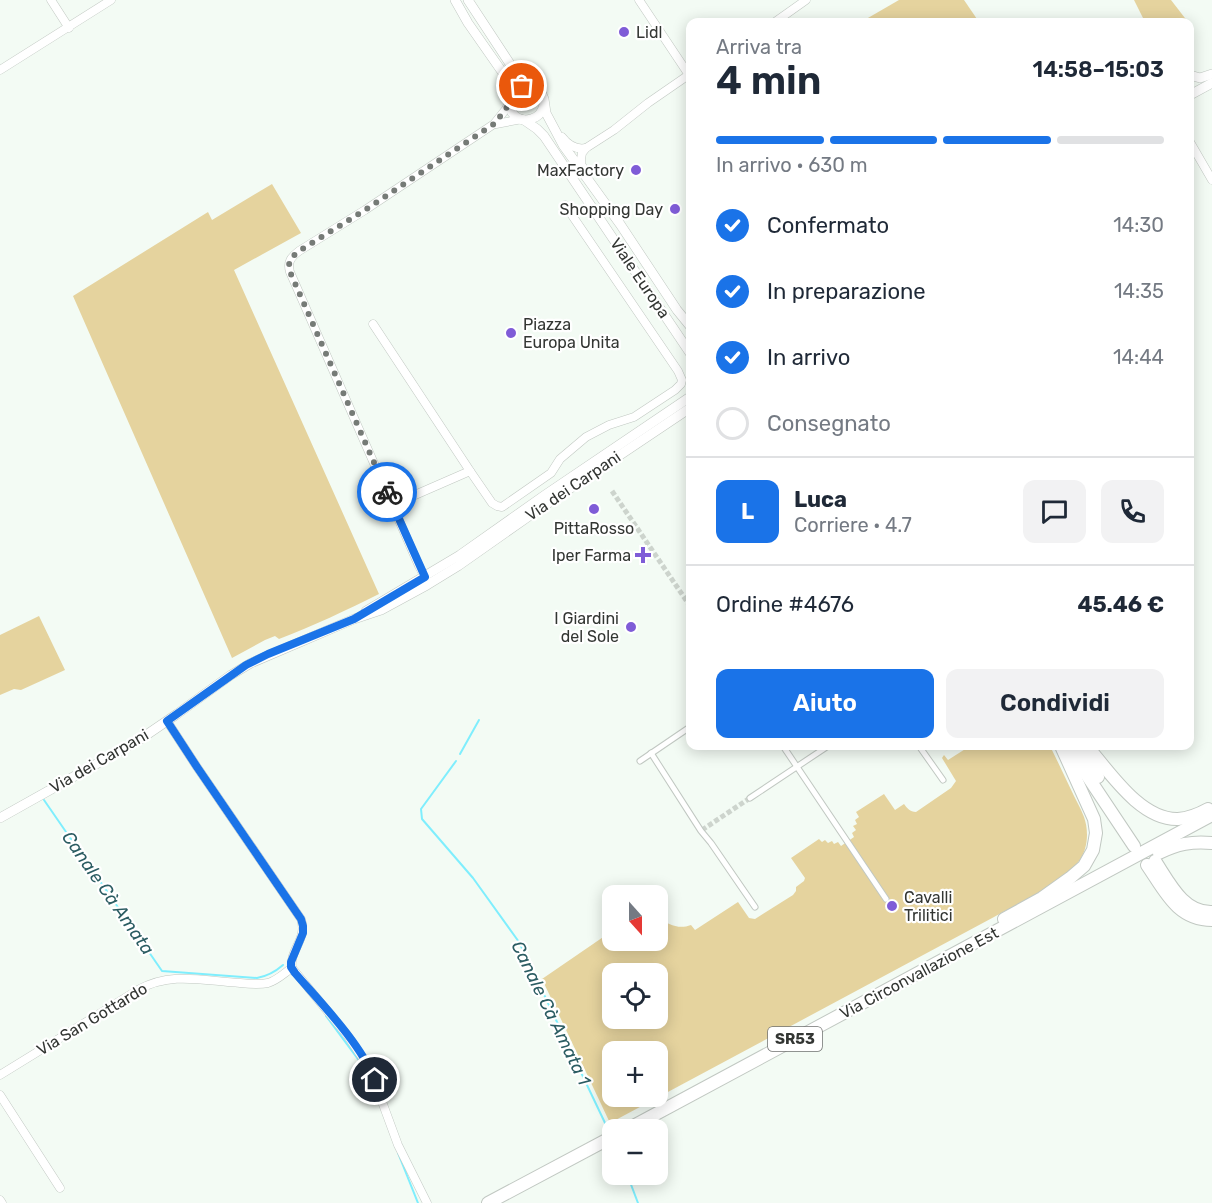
<!DOCTYPE html>
<html lang="it">
<head>
<meta charset="utf-8">
<style>
  :root { --surface:#fff; --page:#f2f2f3; --text:#1f2937; --muted:#747a83; --line:#e0e1e3; --accent:#1a73e8 }
  body { margin:0; font-family:Rubik,sans-serif; background:var(--page); color:var(--text); height:100vh; display:flex; flex-direction:column; font-size:22px; white-space:nowrap }
  * { box-sizing:border-box; margin:0 }
  p { font-size:20px; color:var(--muted) }
  .icon { flex:none; width:33px; height:33px; fill:none; stroke:currentColor; stroke-width:2; stroke-linecap:round; stroke-linejoin:round }
  .map { position:relative; flex:1; overflow:hidden }
  .drawer { position:absolute; left:686px; top:18px; width:508px; height:732px; display:flex; flex-direction:column; background:var(--surface); border-radius:12px; box-shadow:0 3px 15px #0003 }
  .drawer>* { flex:none }
  .needle { width:39px; rotate:159deg }
  .fabs { position:absolute; left:602px; top:885px; display:grid; gap:12px }
  .fabs a { display:grid; place-items:center; width:66px; height:66px; border-radius:12px; background:var(--surface); box-shadow:0 3px 15px #0003; font-size:30px }
  .pin { position:absolute; display:grid; place-items:center; width:51px; height:51px; color:#fff; margin:-26px; border:3px solid #fff; border-radius:50%; box-shadow:0 2px 6px #0007 }
  .courier { position:absolute; display:grid; place-items:center; width:60px; height:60px; margin:-30px; border:4px solid #1a73e8; border-radius:50%; background:#fff; color:#222; box-shadow:0 2px 8px #0007 }
  .overview em { font-style:normal; font-weight:600 }
  .overview div { display:flex; flex-direction:column-reverse }
  .overview { display:flex; align-items:center; justify-content:space-between; height:102px; padding:0 30px }
  h1 { font-size:39px; font-weight:600; line-height:45px }
  .bar { display:grid; grid-template-columns:repeat(4,1fr); gap:9px 6px; align-content:center; height:72px; padding:0 30px }
  .bar i { height:8px; border-radius:4px; background:var(--line) }
  .bar .on { background:var(--accent) }
  .bar p { grid-column:span 4 }
  .line { display:flex; align-items:center; gap:15px; padding:0 30px; border-top:2px solid var(--line) }
  .line div { flex:1 }
  .round { display:grid; place-items:center; flex:none; width:63px; height:63px; border-radius:12px; background:var(--page) }
  ol { padding:0 30px; list-style:none }
  li { display:flex; align-items:center; gap:18px; height:66px }
  li p { margin-inline-start:auto }
  li .icon { padding:6px; border-radius:50%; background:var(--accent); color:#fff; stroke-width:4 }
  li:last-child { color:var(--muted) }
  li i { width:33px; height:33px; border:3px solid var(--line); border-radius:50% }
  .button { display:flex; gap:12px; margin-top:auto; padding:12px 30px }
  .button a { flex:1; height:69px; border-radius:12px; background:var(--accent); color:#fff; font-size:24px; font-weight:600; line-height:69px; text-align:center }
  .button a+a { background:var(--page); color:var(--text) }
  .map>svg:first-child { display:block }
  .green { fill:#e5d39e; fill-rule:evenodd }
  .lines { fill:none; stroke-linecap:round; stroke-linejoin:round }
  .stream { stroke:#7feefd; stroke-width:2 }
  .pedestrian-tunnel { stroke:#cdd4cd; stroke-width:5; stroke-dasharray:5 2.5; stroke-linecap:butt }
  .pedestrian-casing { stroke:#c1c8c2; stroke-width:7 }
  .minor-casing { stroke:#c1c8c2; stroke-width:9 }
  .tertiary-casing { stroke:#c1c8c2; stroke-width:10 }
  .primary-casing { stroke:#c1c8c2; stroke-width:14 }
  .pedestrian { stroke:#fff; stroke-width:5 }
  .minor { stroke:#fff; stroke-width:8 }
  .tertiary { stroke:#fff; stroke-width:9 }
  .primary { stroke:#fff; stroke-width:12 }
  .done { stroke:#767b77; stroke-width:6; stroke-dasharray:0 10.8 }
  .route { stroke:#1a73e8; stroke-width:8 }
  .poi-dot { fill:#7f5cd7; stroke:#fff; stroke-width:2 }
  .labels { text-anchor:middle; dominant-baseline:central; stroke-width:4.5; stroke-linejoin:round; paint-order:stroke }
  .shield { fill:#fff; stroke:#707270; stroke-width:1.5 }
  .shield-label { font-size:15px; font-weight:bold; fill:#333633 }
  .poi-label { font-size:16px; fill:#333633; stroke:#fff; text-anchor:end }
  .street-label { font-size:16px; fill:#333633; stroke:#fff }
  .water-label { font-size:18px; font-style:italic; fill:#2b5c62; stroke:#fff }
</style>
</head>
<body>
<div class="map">
<svg width="1212" height="1203" viewBox="0 0 1212 1203">
  <rect width="100%" height="100%" fill="#f3fbf4"/>
  <!-- green -->
  <g class="green">
    <polygon points="899,0 964,0 979,22 861,22"/>
    <polygon points="1134,0 1171,0 1188,22 1145,22"/>
    <path d="M272,184L301,233L234,270L379,594C347,610 313,626 279,639L275,636L265,640L232,658L73,296L208,212L212,220Z"/>
    <polygon points="39,616 65,670 21,690 14,689 0,695 0,635"/>
    <path d="M970,746H1050C1058,762 1066,779 1074,796C1077,802 1081,809 1084,817C1089,831 1088,849 1079,861C1063,884 1019,903 994,917L610,1123L542,979L612,931V940H657V918C669,924 678,930 691,925L695,930L738,902L749,918L755,919L793,895L796,891V887L804,881L805,878L791,858L819,839L822,842L825,840L828,843L832,841L834,844L838,842L841,846L854,837L852,833L856,830L853,826L857,824L855,820L859,817L856,812L884,794L895,810L904,804C907,808 910,812 916,812L951,788L956,781L942,758L944,755L948,760ZM612,974H657V1018H612ZM612,1052H657V1096H612Z"/>
  </g>
  <g class="lines">
    <!-- stream -->
    <g class="stream">
      <polyline points="460,754 479,720"/>
      <polyline points="456,761 421,809 422,819 473,878 519,942 606,1125"/>
      <path d="M44,800L162,971L257,978C268,976 275,972 283,965"/>
      <polyline points="326,1016 369,1074"/>
      <polyline points="398,1153 418,1203"/>
      <polyline points="627,1174 638,1203"/>
    </g>
    <!-- pedestrian-tunnel -->
    <g class="pedestrian-tunnel">
      <polyline points="612,491 690,606"/>
      <polyline points="702,830 750,798"/>
    </g>
    <defs>
      <g id="pedestrian">
        <polyline points="783,746 886,899"/>
        <polyline points="919,746 943,780"/>
        <polyline points="651,753 701,831 711,843 755,907"/>
        <polyline points="640,761 690,727"/>
        <polyline points="750,798 828,746"/>
      </g>
      <g id="minor">
        <polyline points="51,0 69,28"/>
        <polyline points="639,0 689,75"/>
        <polyline points="775,22 806,0"/>
        <polyline points="0,70 111,0"/>
        <polyline points="496,124 522,119"/>
        <path d="M562,137C568,145 575,150 586,148"/>
        <polyline points="1190,142 1212,180"/>
        <polyline points="584,169 581,164 581,159 582,153 586,148 614,130 648,103 690,74"/>
        <polyline points="373,324 470,471 392,505"/>
        <polyline points="470,471 492,503 497,506 502,507 551,473 560,459 586,437 609,425 634,417 675,390 681,384 682,380 678,371 565,205"/>
        <path d="M427,581L419,566L290,272C287,262 291,257 299,251L365,210L494,124L506,109L509,103"/>
        <path d="M167,721L197,767L301,919C308,939 289,950 292,968L348,1036L370,1069L398,1145L427,1203"/>
        <path d="M0,1075L138,990C171,971 204,981 240,983C249,984 259,985 268,983C278,980 284,973 292,968"/>
        <polyline points="0,1095 60,1188"/>
        <polyline points="0,1200 2,1203"/>
      </g>
      <g id="tertiary">
        <polyline points="455,0 468,23 505,76 509,89 509,101"/>
        <polyline points="468,0 514,70 525,80 541,92 544,99 546,113 563,145 620,224 677,310 690,326"/>
        <polyline points="1190,75 1200,78 1212,74"/>
        <path d="M532,86C499,81 505,127 531,119C539,117 542,112 544,105"/>
        <polyline points="1190,95 1212,83"/>
        <polyline points="524,120 537,129 544,136 690,353"/>
        <polyline points="366,611 460,555 545,495 690,397"/>
        <polyline points="0,818 139,740 177,714 231,675 251,663 354,619 381,610 427,585 458,566 532,514 690,408"/>
      </g>
      <g id="primary">
        <polyline points="1077,746 1098,777"/>
        <path d="M1087,746C1109,771 1140,820 1178,819C1189,818 1199,814 1208,809"/>
        <polyline points="1070,750 1134,846"/>
        <path d="M1159,853C1177,844 1192,841 1212,843"/>
        <path d="M1155,861C1169,882 1183,913 1212,912"/>
        <path d="M1147,865C1165,891 1177,920 1212,920"/>
        <polyline points="1004,919 1042,898 1070,878 1084,866 1093,850 1096,833 1094,819 1061,746"/>
        <polyline points="626,1130 1212,815"/>
        <polyline points="488,1203 612,1137"/>
      </g>
    </defs>
    <!-- pedestrian casing -->
    <use href="#pedestrian" class="pedestrian-casing"/>
    <!-- minor casing -->
    <use href="#minor" class="minor-casing"/>
    <!-- tertiary casing -->
    <use href="#tertiary" class="tertiary-casing"/>
    <!-- primary casing -->
    <use href="#primary" class="primary-casing"/>
    <!-- pedestrian -->
    <use href="#pedestrian" class="pedestrian"/>
    <!-- minor -->
    <use href="#minor" class="minor"/>
    <!-- tertiary -->
    <use href="#tertiary" class="tertiary"/>
    <!-- primary -->
    <use href="#primary" class="primary"/>
  </g>
  <g class="lines">
    <!-- done -->
    <path class="done" d="M387,492L290,272C287,263 291,257 299,251L365,210L494,124L506,109L512,92L522,86"/>
    <!-- route -->
    <path class="route" d="M375,1080C361,1044 321,1003 295,973L291,967V962L303,933V926L301,919L197,767L167,721L246,665L268,654L354,619L425,577L387,492"/>
  </g>
  <!-- markers -->
  <g class="poi-dot">
    <circle cx="624" cy="32" r="6"/>
    <circle cx="636" cy="170" r="6"/>
    <circle cx="675" cy="209" r="6"/>
    <circle cx="511" cy="333" r="6"/>
    <circle cx="594" cy="509" r="6"/>
    <path d="M640 546h6v6h6v6h-6v6h-6v-6h-6v-6h6z"/>
    <circle cx="631" cy="627" r="6"/>
    <circle cx="892" cy="906" r="6"/>
  </g>
  <g class="labels">
    <!-- shield labels -->
    <rect class="shield" x="768" y="1027" width="54" height="24" rx="4.5"/>
    <g class="shield-label">
      <text x="795" y="1039">SR53</text>
    </g>
    <!-- poi labels -->
    <g class="poi-label">
      <text x="636" y="32" text-anchor="start">Lidl</text>
      <text x="624" y="170">MaxFactory</text>
      <text x="663" y="209">Shopping Day</text>
      <text x="523" y="324" text-anchor="start">Piazza<tspan x="523" dy="18">Europa Unita</tspan></text>
      <text x="594" y="528" text-anchor="middle">PittaRosso</text>
      <text x="631" y="555">Iper Farma</text>
      <text x="619" y="618">I Giardini<tspan x="619" dy="18">del Sole</tspan></text>
      <text x="904" y="897" text-anchor="start">Cavalli<tspan x="904" dy="18">Trilitici</tspan></text>
    </g>
    <!-- street labels -->
    <g class="street-label">
      <text transform="translate(640 278) rotate(56)">Viale Europa</text>
      <text transform="translate(573 486) rotate(-34)">Via dei Carpani</text>
      <text transform="translate(99 761) rotate(-30)">Via dei Carpani</text>
      <text transform="translate(919 973) rotate(-28)">Via Circonvallazione Est</text>
      <text transform="translate(92 1019) rotate(-31)">Via San Gottardo</text>
    </g>
    <!-- water labels -->
    <g class="water-label">
      <text transform="translate(108 893) rotate(55)">Canale Cà Amata</text>
      <text transform="translate(551 1013) rotate(64)">Canale Cà Amata 1</text>
    </g>
  </g>
</svg>
<div class="fabs">
<a><svg class="needle" viewBox="-14 -14 28 28"><path d="M0-13l5 13h-10z" fill="#e53935"/><path d="M0 13l5-13h-10z" fill="#747a83"/></svg></a>
<a><svg class="icon" aria-label="locate" viewBox="0 0 24 24"><circle cx="12" cy="12" r="6"/><path d="M12 2v4M12 18v4M2 12h4M18 12h4"/></svg></a>
<a>+</a>
<a>−</a>
</div>
<div class="pin" style="left:522px;top:86px;background:#ea580c"><svg class="icon" aria-label="bag" viewBox="0 0 24 24"><path d="M5 8h14l-1 12H6zM9 8a3 3 0 0 1 6 0"/></svg></div>
<div class="pin" style="left:375px;top:1080px;background:#1f2937"><svg class="icon" aria-label="home" viewBox="0 0 24 24"><path d="M3 11l9-7 9 7M6 9v11h12V9"/></svg></div>
<div class="courier" style="left:387px;top:492px"><svg class="icon" aria-label="bike" viewBox="0 0 24 24"><circle cx="6" cy="16" r="4"/><circle cx="18" cy="16" r="4"/><path d="M6 16l4-8h5l3 8M10 8l3 8H6M13 5h3"/></svg></div>
<section class="drawer">
<div class="overview"><div><h1>4 min</h1><p>Arriva tra</p></div><em>14:58–15:03</em></div>
<div class="bar"><i class="on"></i><i class="on"></i><i class="on"></i><i></i><p>In arrivo · 630 m</p></div>
<ol>
<li><svg class="icon" aria-label="check" viewBox="0 0 24 24"><path d="M5 12l5 5 9-10"/></svg>Confermato<p>14:30</p></li>
<li><svg class="icon" aria-label="check" viewBox="0 0 24 24"><path d="M5 12l5 5 9-10"/></svg>In preparazione<p>14:35</p></li>
<li><svg class="icon" aria-label="check" viewBox="0 0 24 24"><path d="M5 12l5 5 9-10"/></svg>In arrivo<p>14:44</p></li>
<li><i></i>Consegnato</li>
</ol>
<div class="line" style="height:108px"><b class="round" style="background:var(--accent);color:#fff">L</b><div><b>Luca</b><p>Corriere · 4.7</p></div><a class="round"><svg class="icon" aria-label="chat" viewBox="0 0 24 24"><path d="M4 5h16v11H9l-5 4z"/></svg></a><a class="round"><svg class="icon" aria-label="phone" viewBox="0 0 24 24"><path d="M5 4h4l2 5-3 2q2 4 5 5l2-3 5 2v4C11 20 4 13 5 4z"/></svg></a></div>
<div class="line" style="height:78px"><div>Ordine #4676</div><b>45.46 €</b></div>
<div class="button"><a>Aiuto</a><a>Condividi</a></div>
</section>
</div>
</body>
</html>
